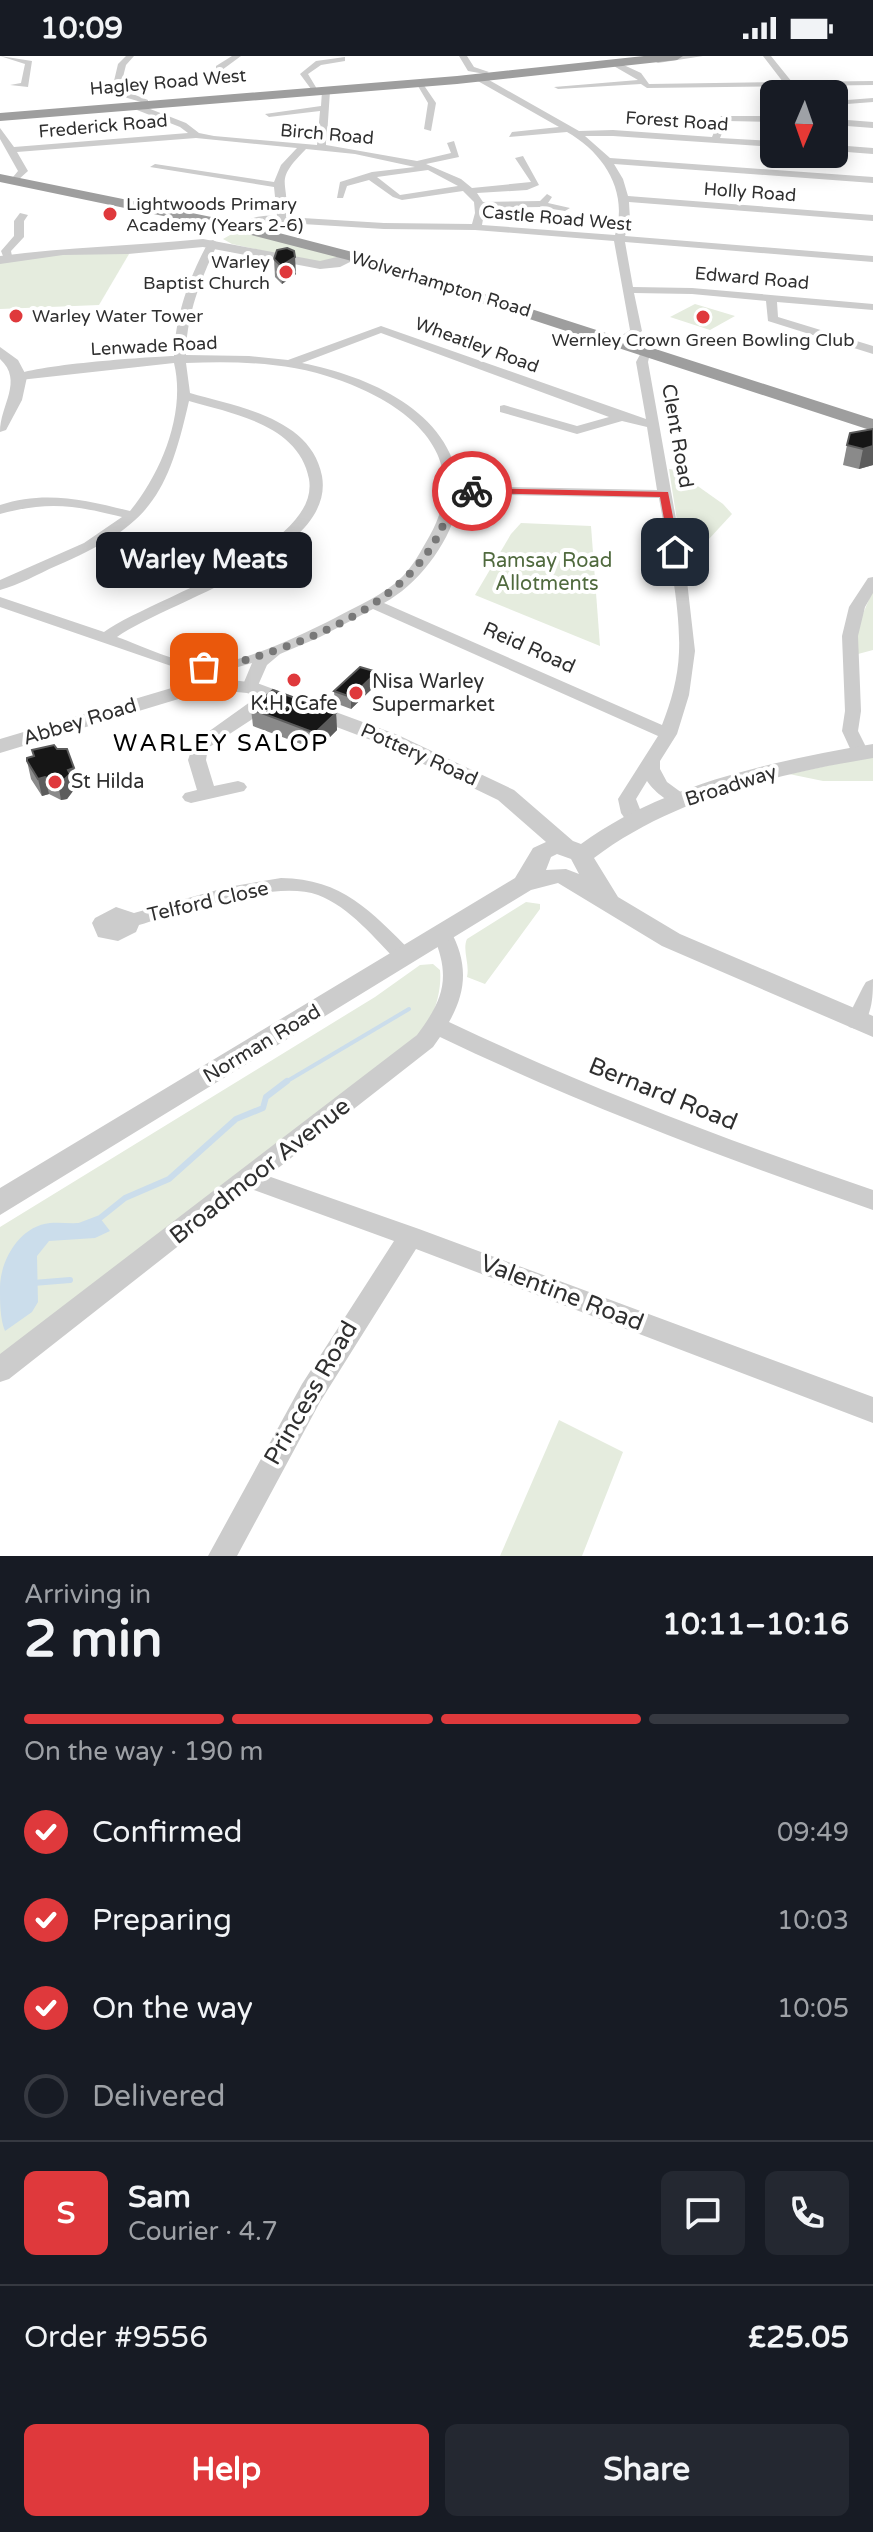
<!DOCTYPE html>
<html lang="en">
<head>
<meta charset="utf-8">
<style>
  :root { --surface:#171b24; --page:#242831; --text:#f1f3f6; --muted:#9ea1a6; --line:#363941; --accent:#df393c }
  body { margin:0; font-family:"Varela Round",sans-serif; background:var(--page); color:var(--text); height:100vh; display:flex; flex-direction:column; font-size:30px; white-space:nowrap }
  * { box-sizing:border-box; margin:0 }
  p { font-size:26px; color:var(--muted) }
  .icon { flex:none; width:44px; height:44px; fill:none; stroke:currentColor; stroke-width:2; stroke-linecap:round; stroke-linejoin:round }
  .map { position:relative; height:1500px; overflow:hidden }
  .side { display:flex; flex-direction:column; background:var(--surface); flex:1 }
  .side>* { flex:none }
  .needle { width:52px; rotate:182deg }
  .buttons { position:absolute; left:760px; top:24px; display:grid; gap:16px }
  .buttons a { display:grid; place-items:center; width:88px; height:88px; border-radius:12px; background:var(--surface); box-shadow:0 4px 20px #0003; font-size:40px }
  .pin { position:absolute; display:grid; place-items:center; width:68px; height:68px; color:#fff; margin:-34px; border-radius:16px; box-shadow:0 4px 12px #0006 }
  .courier { position:absolute; display:grid; place-items:center; width:80px; height:80px; margin:-40px; border:6px solid #df393c; border-radius:50%; background:#fff; color:#222; box-shadow:0 2px 10px #0007 }
  .bubble { position:absolute; height:56px; border-radius:12px; background:var(--surface); box-shadow:0 4px 20px #0003; font-size:26px; font-weight:800; line-height:56px; text-align:center }
  .headline em { font-style:normal; font-weight:800 }
  .headline div { display:flex; flex-direction:column-reverse }
  .headline { display:flex; align-items:center; justify-content:space-between; height:136px; padding:0 24px }
  h1 { font-size:52px; font-weight:800; line-height:60px }
  .bar { display:grid; grid-template-columns:repeat(4,1fr); gap:12px 8px; align-content:center; height:96px; padding:0 24px }
  .bar i { height:10px; border-radius:6px; background:var(--line) }
  .bar .active { background:var(--accent) }
  .bar p { grid-column:span 4 }
  .line { display:flex; align-items:center; gap:20px; padding:0 24px; border-top:2px solid var(--line) }
  .line div { flex:1 }
  .round { display:grid; place-items:center; flex:none; width:84px; height:84px; border-radius:12px; background:var(--page) }
  ol { padding:0 24px; list-style:none }
  li { display:flex; align-items:center; gap:24px; height:88px }
  li p { margin-inline-start:auto }
  li .icon { padding:8px; border-radius:50%; background:var(--accent); color:#fff; stroke-width:4 }
  li:last-child { color:var(--muted) }
  li i { width:44px; height:44px; border:4px solid var(--line); border-radius:50% }
  .action { display:flex; gap:16px; margin-top:auto; padding:16px 24px }
  .action a { flex:1; height:92px; border-radius:12px; background:var(--accent); color:#fff; font-size:32px; font-weight:800; line-height:92px; text-align:center }
  .action a+a { background:var(--page); color:var(--text) }
  .status { display:flex; justify-content:space-between; align-items:center; height:56px; padding:0 40px; background:var(--surface); direction:ltr }
  .status svg { height:22px; fill:currentColor }
  .map>svg:first-child { display:block }
  .green { fill:#e5ecde }
  .water { fill:#cbddeb }
  .lines { fill:none; stroke-linecap:round; stroke-linejoin:round }
  .stream-far1 { stroke:#cbddeb; stroke-width:4 }
  .stream { stroke:#cbddeb; stroke-width:6 }
  .minor { fill:#ccc; fill-rule:evenodd }
  .tertiary { fill:#ccc; fill-rule:evenodd }
  .trunk { fill:#9e9e9e; fill-rule:evenodd }
  .wall { fill:#8a8a8a }
  .shaded-wall { fill:#5c5c5c }
  .building { fill:#161616; stroke:#5c5c5c; stroke-width:2 }
  .route { fill:#df393c }
  .done { stroke:#787878; stroke-width:8; stroke-dasharray:0 14.4 }
  .poi-dot { fill:#df393c; stroke:#fff; stroke-width:3 }
  .labels { text-anchor:middle; dominant-baseline:central; stroke-width:8; stroke-linejoin:round; paint-order:stroke }
  .far-street-label { font-size:18px; fill:#2f2f2f; stroke:#fff }
  .far-poi-label { font-size:18px; fill:#2f2f2f; stroke:#fff; text-anchor:start }
  .street-label { font-size:20px; fill:#2f2f2f; stroke:#fff }
  .park-label { font-size:20px; fill:#506a3e; stroke:#fff }
  .poi-label { font-size:20px; fill:#2f2f2f; stroke:#fff; text-anchor:start }
  .quarter-label { font-size:24px; letter-spacing:2px; fill:#000; stroke:#fff }
  .near-street-label { font-size:24px; fill:#2f2f2f; stroke:#fff }
</style>
</head>
<body>
<div class="status"><b>10:09</b><svg viewBox="0 0 49 12"><path d="M0 12V9h3v3zM5 12V6h3v6zM10 12V3h3v9zM15 12V0h3v12zM26 1h20v11H26zM47 4h2v5h-2z"/></svg></div>
<div class="map">
<svg width="873" height="1500" viewBox="0 0 873 1500">
  <rect width="100%" height="100%" fill="#fff"/>
  <!-- green -->
  <g class="green">
    <polygon points="239,174 340,201 318,207 232,188 223,183"/>
    <polygon points="61,198 129,198 99,249 0,253 0,207"/>
    <polygon points="695,248 735,260 710,274 670,261"/>
    <polygon points="669,413 675,414 723,448 732,458 684,510"/>
    <polygon points="521,467 591,470 600,590 475,539 511,478"/>
    <polygon points="873,534 873,594 858,598 856,574"/>
    <polygon points="873,700 873,725 823,725 789,718"/>
    <path d="M526,846L540,848V853L485,928L467,921C470,908 462,894 467,883Z"/>
    <path d="M433,908L440,914C442,933 435,962 420,977L0,1309V1171L375,941L420,909Z"/>
    <polygon points="559,1364 623,1396 582,1500 500,1500"/>
  </g>
  <!-- water -->
  <path class="water" d="M100,1162L110,1175L95,1182L49,1185L37,1200L38,1246L32,1256L5,1275C0,1263 0,1246 0,1232C0,1204 20,1170 50,1167C68,1166 83,1170 100,1162Z"/>
  <g class="lines">
    <!-- stream-far1 -->
    <polyline class="stream-far1" points="284,1027 409,953"/>
    <!-- stream -->
    <g class="stream">
      <polyline points="79,1170 100,1162 125,1142 169,1123 236,1063 263,1052 266,1041 287,1025"/>
      <polyline points="33,1227 70,1224"/>
    </g>
    <!-- minor -->
    <g class="minor">
      <polygon points="0,0 32,5 28,31 10,29 21,27 25,8"/>
      <polygon points="126,0 134,0 126,9 122,25 130,37 148,44 148,48 124,41 114,25 118,8"/>
      <polygon points="232,0 241,0 222,14 216,14 216,10"/>
      <polygon points="459,0 467,0 474,11 489,16 485,18 468,15"/>
      <polygon points="680,0 703,0 658,7 654,5"/>
      <polygon points="763,0 771,0 792,26 873,25 873,29 647,32 641,28 558,33 554,31 638,24 612,9 615,5 641,17 649,28 783,26"/>
      <polygon points="345,1 345,5 321,9 308,18 317,33 311,33 300,18 316,5"/>
      <path d="M476,20H482L579,75L613,74L712,81L721,60H774V66L727,65L720,82L774,85V91L613,80H585L610,102L873,121V127L614,108L623,123L628,140L873,159V165L629,146L630,164L625,180L873,200V206L625,186L633,231L692,232L873,248V254L777,246L778,261L873,290V298L768,265L766,245L692,238L634,237L642,275L629,284H621V280L630,274L614,185L475,174L384,173L270,166L256,167L241,175L236,172C248,161 261,159 277,160L274,131L150,111L155,108L274,126L281,109L297,92L196,82L17,96L28,115L18,124L13,121L18,115L0,83V72L14,91L188,77L180,71L137,54L140,49L186,67L199,77L214,80L317,89L320,55L269,61L265,58L321,50L322,35L326,33L330,35L327,80L362,83L358,86L326,85V89L417,105L451,97L447,87L454,85L459,101L426,108L461,123L472,132L531,126L515,102L523,100L539,129L527,134L477,137L483,146L540,145L547,138L552,141L548,147L570,152L565,155L540,151L485,152L482,169L615,179C629,136 604,97 567,76L509,81L512,76L559,71L476,24ZM306,93L355,98L415,111L372,116L340,126L337,142H343L347,130L369,124L393,141L402,144L463,135L474,146L475,157L472,168L384,167L286,161C290,123 272,127 306,93ZM428,114L458,130L400,139L377,121Z"/>
      <polygon points="415,25 421,25 436,47 431,75 424,73 428,47"/>
      <polygon points="873,42 873,46 834,49 834,45"/>
      <polygon points="834,63 873,66 873,72 834,69"/>
      <polygon points="834,89 873,92 873,98 834,95"/>
      <polygon points="20,157 28,159 24,165 24,181 11,195 13,205 5,205 1,195 14,180 14,165"/>
      <path d="M213,184L218,187C201,222 186,260 186,299L249,300L288,304L381,270L646,363L636,306L643,293H651L648,306L687,525L695,595L689,639L677,678L660,705V713L667,726L693,745L690,749C674,752 656,738 647,725L636,743L645,766L636,772L630,770L621,757L618,743L658,680L373,553L320,581L280,598L267,609L256,634L250,636L242,631L252,607L221,616L217,619L212,632L206,634L198,629L202,616L177,612L0,551V541L104,576C149,543 321,492 309,423C299,369 234,358 189,345C167,442 149,470 56,510C38,518 19,529 0,534V524L84,487L122,461C73,449 49,445 0,458V449C45,434 86,444 130,455C162,416 186,356 174,307L20,324L14,320C30,309 147,301 174,300C175,260 190,219 209,185ZM381,277L609,361L577,370L504,349L500,350V356L577,378L622,365L647,371L657,434L459,430C451,355 368,320 302,307ZM186,307C236,305 288,306 336,323C409,348 475,400 429,481C421,495 413,510 402,521C384,539 357,550 335,562C302,579 253,602 216,608C185,612 146,591 117,581C167,545 336,499 322,420C311,362 238,351 190,337ZM460,438L659,442C667,489 681,550 679,596C678,622 671,646 662,669L384,547C421,527 455,480 460,438Z"/>
      <polygon points="873,521 873,537 865,551 858,580 861,655 858,675 869,697 860,702 854,701 842,675 845,655 842,580 849,551 868,522"/>
      <polygon points="267,634 273,636 275,639 273,642 251,664 208,692 206,704 214,730 238,725 244,727 247,731 244,735 191,747 185,745 182,741 185,737 197,734 188,704 194,686"/>
      <path d="M281,822C343,823 370,855 412,896L415,901L412,906H398C375,883 350,851 318,839C275,823 183,856 139,869L136,876L118,885L98,881L92,867L95,862L116,851L134,857L228,831Z"/>
      <path d="M443,872L450,874C468,906 467,935 449,966C586,1031 729,1085 873,1134V1154C726,1103 580,1048 440,981L433,991L268,1120L419,1173L873,1341V1367L416,1193L320,1346L237,1500H208L302,1328L394,1185L251,1133L9,1323L0,1326V1298L417,979C444,943 451,921 433,879L436,874Z"/>
      <path d="M873,923C873,942 872,954 863,971L856,973L849,971L846,965L863,931L866,926Z"/>
    </g>
    <!-- tertiary -->
    <g class="tertiary">
      <path d="M203,183L320,205L354,197L360,201L340,211L320,213L203,191L128,198L63,199L0,208V200C67,191 135,190 203,183Z"/>
      <path d="M0,291L18,304L27,321L22,344L6,374L0,376C0,349 24,325 0,303Z"/>
      <path d="M216,622L257,627L398,679L514,734L573,785L581,788C663,728 774,705 873,688V702C777,718 673,742 594,802L618,841L680,878L873,960V981L662,890L558,827L531,834L0,1159V1132L515,822L533,792L546,786L498,744L384,689L247,637L216,634L195,638L0,697V683L185,628ZM557,798L571,803L579,818L566,813L546,814L551,801Z"/>
    </g>
    <!-- trunk -->
    <g class="trunk">
      <polygon points="644,0 683,0 677,4 457,28 0,65 0,57 457,20"/>
      <polygon points="0,118 241,167 360,198 873,363 873,375 348,204 240,176 0,126"/>
    </g>
  </g>
  <!-- wall -->
  <g class="wall">
    <polygon points="274,203 296,218 282,228 275,221"/>
    <polygon points="873,373 873,409 859,413 843,409 847,389"/>
    <polygon points="377,628 351,653 335,647 334,635"/>
    <polygon points="251,653 336,657 337,674 317,694 253,670"/>
    <polygon points="27,705 78,729 72,731 73,735 67,743 61,744 49,738 42,740 31,723"/>
  </g>
  <!-- shaded-wall -->
  <g class="shaded-wall">
    <polygon points="295,201 296,218 282,228 281,210"/>
    <polygon points="873,390 873,409 859,413 863,393"/>
    <polygon points="377,616 377,628 351,653 351,641"/>
    <polygon points="336,657 337,674 317,694 315,677"/>
    <polygon points="74,712 78,729 72,731 73,735 67,743 61,744 58,727 68,714"/>
    <polygon points="45,721 49,738 42,740 38,723"/>
  </g>
  <!-- building -->
  <g class="building">
    <polygon points="287,192 294,195 295,201 281,210 274,203 277,194"/>
    <polygon points="873,373 873,390 863,393 847,389 850,377"/>
    <polygon points="360,611 377,616 351,641 334,635"/>
    <polygon points="273,634 336,657 315,677 251,653"/>
    <polygon points="54,689 57,693 67,693 74,712 68,714 70,718 63,725 58,727 45,721 38,723 27,705 27,702 34,700 32,694"/>
  </g>
  <!-- route -->
  <polygon class="route" points="469,432 668,436 680,496 675,499 670,496 660,441 472,437"/>
  <g class="lines">
    <!-- done -->
    <path class="done" d="M204,611L215,613C310,586 433,545 454,434L472,435"/>
  </g>
  <!-- markers -->
  <g class="poi-dot">
    <circle cx="110" cy="158" r="8"/>
    <circle cx="286" cy="216" r="8"/>
    <circle cx="16" cy="260" r="8"/>
    <circle cx="703" cy="261" r="8"/>
    <circle cx="294" cy="624" r="8"/>
    <circle cx="356" cy="637" r="8"/>
    <circle cx="55" cy="726" r="8"/>
  </g>
  <g class="labels">
    <!-- far-street labels -->
    <g class="far-street-label">
      <text transform="translate(168 26) rotate(-5)">Hagley Road West</text>
      <text transform="translate(677 65) rotate(4)">Forest Road</text>
      <text transform="translate(103 70) rotate(-5)">Frederick Road</text>
      <text transform="translate(327 78) rotate(5)">Birch Road</text>
      <text transform="translate(750 136) rotate(4)">Holly Road</text>
      <text transform="translate(557 162) rotate(5)">Castle Road West</text>
      <text transform="translate(752 222) rotate(5)">Edward Road</text>
      <text transform="translate(441 228) rotate(17)">Wolverhampton Road</text>
      <text transform="translate(477 289) rotate(20)">Wheatley Road</text>
      <text transform="translate(154 290) rotate(-3)">Lenwade Road</text>
    </g>
    <!-- far-poi labels -->
    <g class="far-poi-label">
      <text x="126" y="148">Lightwoods Primary<tspan x="126" dy="21">Academy (Years 2-6)</tspan></text>
      <text x="270" y="206" text-anchor="end">Warley<tspan x="270" dy="21">Baptist Church</tspan></text>
      <text x="32" y="260">Warley Water Tower</text>
      <text x="703" y="284" text-anchor="middle">Wernley Crown Green Bowling Club</text>
    </g>
    <!-- street labels -->
    <g class="street-label">
      <text transform="translate(677 380) rotate(80)">Clent Road</text>
      <text transform="translate(529 592) rotate(24)">Reid Road</text>
      <text transform="translate(80 666) rotate(-17)">Abbey Road</text>
      <text transform="translate(419 699) rotate(24)">Pottery Road</text>
      <text transform="translate(731 730) rotate(-18)">Broadway</text>
      <text transform="translate(208 846) rotate(-13)">Telford Close</text>
      <text transform="translate(262 988) rotate(-31)">Norman Road</text>
    </g>
    <!-- park labels -->
    <g class="park-label">
      <text x="547" y="505">Ramsay Road<tspan x="547" dy="23">Allotments</tspan></text>
    </g>
    <!-- poi labels -->
    <g class="poi-label">
      <text x="372" y="626">Nisa Warley<tspan x="372" dy="23">Supermarket</tspan></text>
      <text x="294" y="648" text-anchor="middle">K.H. Cafe</text>
      <text x="71" y="726">St Hilda</text>
    </g>
    <!-- quarter labels -->
    <g class="quarter-label">
      <text x="221" y="687">WARLEY SALOP</text>
    </g>
    <!-- near-street labels -->
    <g class="near-street-label">
      <text transform="translate(663 1038) rotate(22)">Bernard Road</text>
      <text transform="translate(260 1115) rotate(-38)">Broadmoor Avenue</text>
      <text transform="translate(562 1237) rotate(21)">Valentine Road</text>
      <text transform="translate(311 1337) rotate(-60)">Princess Road</text>
    </g>
  </g>
</svg>
<div class="buttons">
<a><svg class="needle" viewBox="-14 -14 28 28"><path d="M0-13l5 13h-10z" fill="#e53935"/><path d="M0 13l5-13h-10z" fill="#9ea1a6"/></svg></a>
</div>
<div class="pin" style="left:204px;top:611px;background:#ea580c"><svg class="icon" aria-label="bag" viewBox="0 0 24 24"><path d="M5 8h14l-1 12H6zM9 8a3 3 0 0 1 6 0"/></svg></div>
<div class="pin" style="left:675px;top:496px;background:#1f2937"><svg class="icon" aria-label="home" viewBox="0 0 24 24"><path d="M3 11l9-7 9 7M6 9v11h12V9"/></svg></div>
<div class="courier" style="left:472px;top:435px"><svg class="icon" aria-label="bike" viewBox="0 0 24 24"><circle cx="6" cy="16" r="4"/><circle cx="18" cy="16" r="4"/><path d="M6 16l4-8h5l3 8M10 8l3 8H6M13 5h3"/></svg></div>
<div class="bubble" style="left:96px;top:476px;width:216px">Warley Meats</div>
</div>
<section class="side">
<div class="headline"><div><h1>2 min</h1><p>Arriving in</p></div><em>10:11–10:16</em></div>
<div class="bar"><i class="active"></i><i class="active"></i><i class="active"></i><i></i><p>On the way · 190 m</p></div>
<ol>
<li><svg class="icon" aria-label="check" viewBox="0 0 24 24"><path d="M5 12l5 5 9-10"/></svg>Confirmed<p>09:49</p></li>
<li><svg class="icon" aria-label="check" viewBox="0 0 24 24"><path d="M5 12l5 5 9-10"/></svg>Preparing<p>10:03</p></li>
<li><svg class="icon" aria-label="check" viewBox="0 0 24 24"><path d="M5 12l5 5 9-10"/></svg>On the way<p>10:05</p></li>
<li><i></i>Delivered</li>
</ol>
<div class="line" style="height:144px"><b class="round" style="background:var(--accent);color:#fff">S</b><div><b>Sam</b><p>Courier · 4.7</p></div><a class="round"><svg class="icon" aria-label="chat" viewBox="0 0 24 24"><path d="M4 5h16v11H9l-5 4z"/></svg></a><a class="round"><svg class="icon" aria-label="phone" viewBox="0 0 24 24"><path d="M5 4h4l2 5-3 2q2 4 5 5l2-3 5 2v4C11 20 4 13 5 4z"/></svg></a></div>
<div class="line" style="height:104px"><div>Order #9556</div><b>£25.05</b></div>
<div class="action"><a>Help</a><a>Share</a></div>
</section>
</body>
</html>
